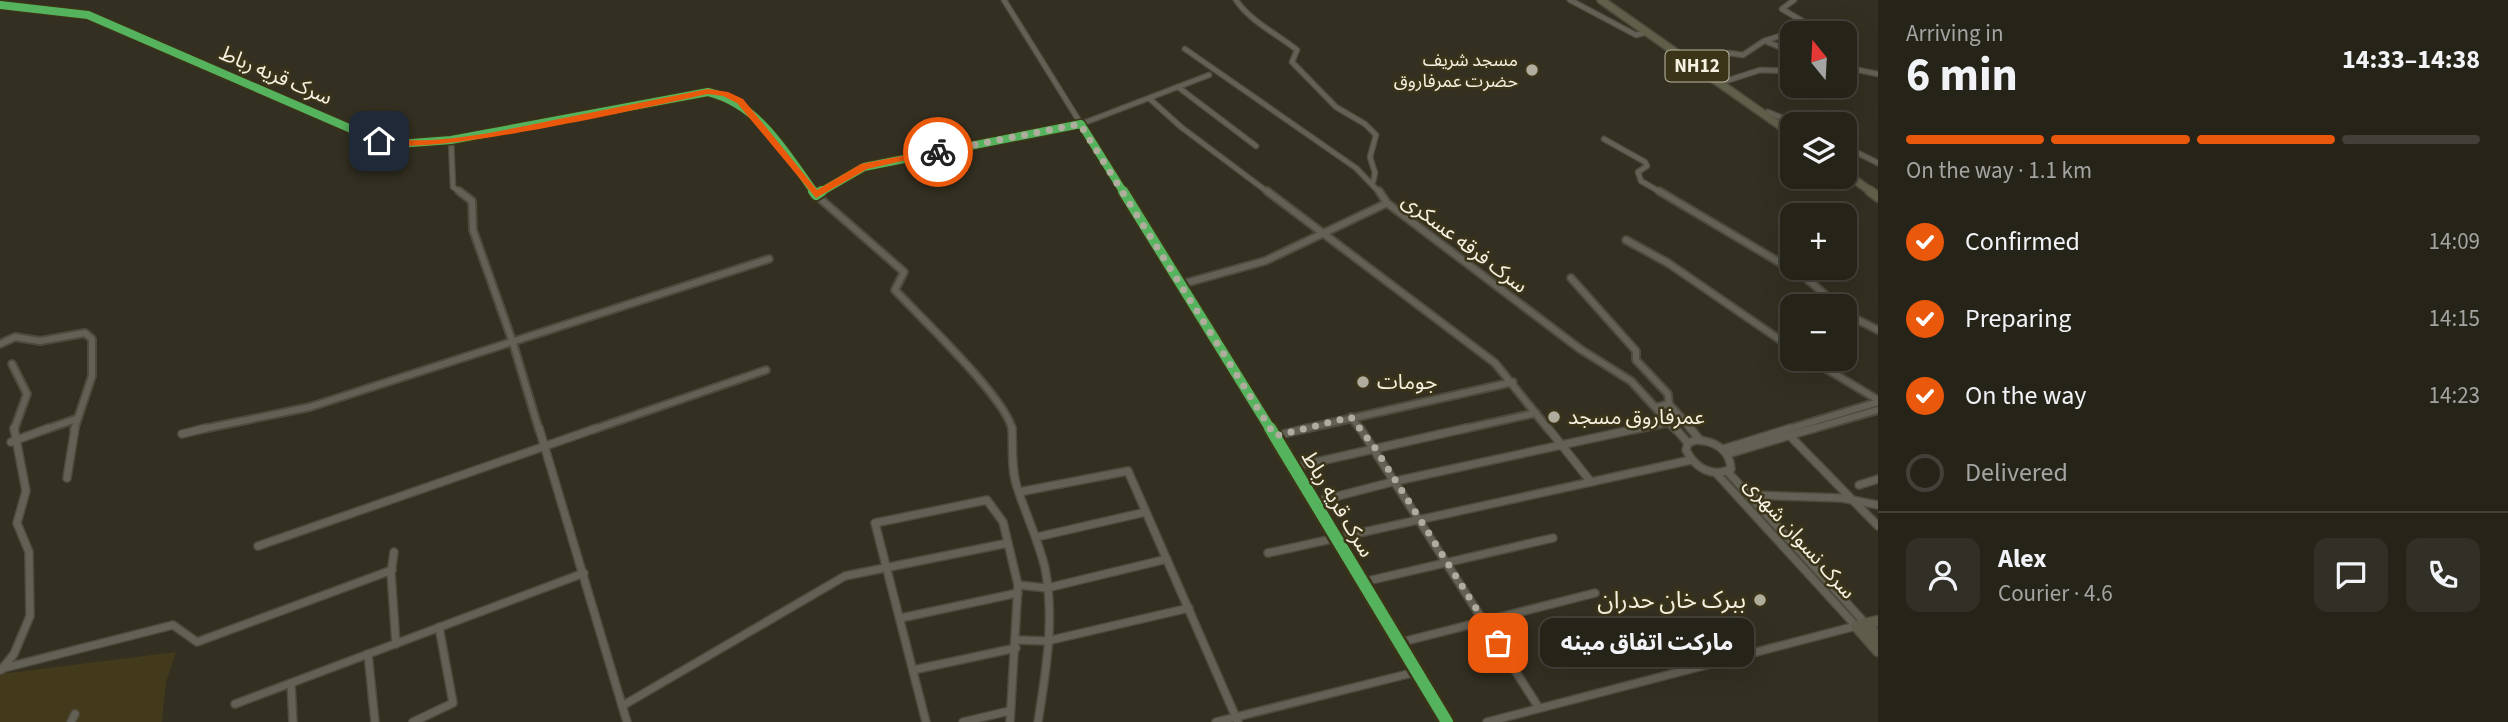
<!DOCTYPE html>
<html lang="en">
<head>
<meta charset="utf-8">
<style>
  :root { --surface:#262319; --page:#322f26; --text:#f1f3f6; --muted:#a4a4a2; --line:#424038; --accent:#ea580c }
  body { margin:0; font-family:"Source Sans 3","Noto Sans Arabic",sans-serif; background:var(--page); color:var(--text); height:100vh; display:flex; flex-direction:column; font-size:26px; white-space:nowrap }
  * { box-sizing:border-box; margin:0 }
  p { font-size:23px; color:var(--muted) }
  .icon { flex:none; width:38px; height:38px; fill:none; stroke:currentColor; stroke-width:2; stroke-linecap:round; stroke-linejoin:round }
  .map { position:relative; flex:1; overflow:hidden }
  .sheet { display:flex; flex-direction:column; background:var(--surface); width:630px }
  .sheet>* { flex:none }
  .needle { width:46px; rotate:342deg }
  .fabs { position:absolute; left:1780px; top:21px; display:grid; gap:14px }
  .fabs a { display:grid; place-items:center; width:77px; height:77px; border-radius:14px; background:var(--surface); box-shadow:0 7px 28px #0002,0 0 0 2px var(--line); font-size:35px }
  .pin { position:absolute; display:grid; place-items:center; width:60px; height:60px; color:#fff; margin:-30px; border-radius:14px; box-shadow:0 4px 10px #0006 }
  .courier { position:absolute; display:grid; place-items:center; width:70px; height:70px; margin:-35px; border:5px solid #ea580c; border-radius:50%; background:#fff; color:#222; box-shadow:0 2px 9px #0007 }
  .bubble { position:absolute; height:49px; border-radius:14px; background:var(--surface); box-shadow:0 7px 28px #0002,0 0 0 2px var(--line); font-size:23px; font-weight:700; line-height:49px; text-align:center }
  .overview em { font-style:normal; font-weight:700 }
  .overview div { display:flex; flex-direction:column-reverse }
  .overview { display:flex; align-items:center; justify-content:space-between; height:119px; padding:0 28px }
  h1 { font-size:46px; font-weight:700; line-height:52px }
  .bar { display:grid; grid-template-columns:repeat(4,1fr); gap:10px 7px; align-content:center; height:84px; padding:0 28px }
  .bar i { height:9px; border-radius:5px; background:var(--line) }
  .bar .current { background:var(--accent) }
  .bar p { grid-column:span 4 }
  .line { display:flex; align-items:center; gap:18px; padding:0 28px; border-top:2px solid var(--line) }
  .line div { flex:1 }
  .round { display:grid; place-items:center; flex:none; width:74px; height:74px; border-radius:14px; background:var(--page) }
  ol { padding:0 28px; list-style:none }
  li { display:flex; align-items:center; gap:21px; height:77px }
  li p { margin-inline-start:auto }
  li .icon { padding:7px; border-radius:50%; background:var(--accent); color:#fff; stroke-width:4 }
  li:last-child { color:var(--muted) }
  li i { width:38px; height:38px; border:4px solid var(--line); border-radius:50% }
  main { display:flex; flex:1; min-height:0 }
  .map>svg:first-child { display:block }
  .built { fill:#433a1b }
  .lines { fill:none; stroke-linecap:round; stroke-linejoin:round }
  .minor-far2-casing { stroke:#4e4b3e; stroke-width:7 }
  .minor-far1-casing { stroke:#4e4b3e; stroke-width:10 }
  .minor-casing { stroke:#4e4b3e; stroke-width:10 }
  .major-casing { stroke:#4e4b3e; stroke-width:13 }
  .highway-far1-casing { stroke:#4e4b3e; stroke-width:10 }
  .highway-casing { stroke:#4e4b3e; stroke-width:12 }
  .minor-far2 { stroke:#636155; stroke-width:4.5 }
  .minor-far1 { stroke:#636155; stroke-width:6 }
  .minor { stroke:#636155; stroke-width:7 }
  .major { stroke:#5e5d4c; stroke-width:10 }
  .highway-far1 { stroke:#605f49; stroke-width:7 }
  .highway { stroke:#605f49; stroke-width:9 }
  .cycleway-far2-casing { stroke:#3b3419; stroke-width:11 }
  .cycleway-far1-casing { stroke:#3b3419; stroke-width:14 }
  .cycleway-casing { stroke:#3b3419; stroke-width:17 }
  .cycleway-far2 { stroke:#56b35d; stroke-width:8 }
  .cycleway-far1 { stroke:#56b35d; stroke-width:10 }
  .cycleway { stroke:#56b35d; stroke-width:12 }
  .route { fill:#ea580c }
  .done { stroke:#b1ad9e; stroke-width:7; stroke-dasharray:0 12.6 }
  .poi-dot { fill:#b1ad9e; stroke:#3b3419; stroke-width:2.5 }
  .labels { text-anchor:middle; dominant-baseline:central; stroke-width:5; stroke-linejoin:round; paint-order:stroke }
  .far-poi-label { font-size:18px; fill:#f5f1e1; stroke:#3b3419; text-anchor:end }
  .shield { fill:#3b3419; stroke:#bdb8a5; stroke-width:2 }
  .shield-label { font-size:19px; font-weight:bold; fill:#f5f1e1 }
  .street-label { font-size:21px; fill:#f5f1e1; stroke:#3b3419 }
  .poi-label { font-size:21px; fill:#f5f1e1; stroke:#3b3419; text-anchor:start }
  .near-poi-label { font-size:24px; fill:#f5f1e1; stroke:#3b3419; text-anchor:end }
</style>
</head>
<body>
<main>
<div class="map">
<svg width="1878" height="722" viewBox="0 0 1878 722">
  <rect width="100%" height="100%" fill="#332f21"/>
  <!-- built -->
  <polygon class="built" points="176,652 166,682 162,722 0,722 0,674"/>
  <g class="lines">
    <defs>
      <g id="minor-far2">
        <polyline points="1004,0 1081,124 1209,75"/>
        <path d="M1236,0C1250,21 1277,34 1297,50L1292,62L1336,107L1365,124L1376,135L1370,157L1375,173L1373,182"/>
        <polyline points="1570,0 1636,35 1648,32"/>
        <path d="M0,5L88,15L379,141L398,144L451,140L708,92C760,105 785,152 815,193"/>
        <polyline points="1765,41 1792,52"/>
        <polyline points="1185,49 1356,168 1380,193"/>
        <polyline points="1697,61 1729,53 1743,55 1764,41 1811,26 1782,9 1794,0"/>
        <polyline points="1844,67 1878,74"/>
        <polyline points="1726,81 1760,70 1792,71"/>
        <polyline points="1178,87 1256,146"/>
        <polyline points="1150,99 1181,127 1269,193"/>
        <polyline points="1768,112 1797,124"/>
        <polyline points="1604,139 1645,162 1647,166 1638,172 1641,181 1662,193"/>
        <polyline points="451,140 453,187 461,193"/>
        <polyline points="1844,146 1878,163"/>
        <polyline points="819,193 864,167 1081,124 1124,193"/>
      </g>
      <g id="minor-far1">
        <polyline points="459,191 472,201 473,230 513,343 539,430"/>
        <polyline points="813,191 816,195 822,191"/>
        <polyline points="1123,191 1271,430"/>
        <polyline points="1267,191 1495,363 1549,430"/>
        <polyline points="1379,191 1387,203 1580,349 1631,381 1676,430"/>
        <polyline points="1659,191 1806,278 1838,306"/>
        <path d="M816,195L904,272L895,290C919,316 1009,401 1012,430"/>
        <polyline points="1626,240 1668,263 1792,348"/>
        <polyline points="1571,278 1636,351 1636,360 1668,394 1669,404"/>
        <polyline points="1182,284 1265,261 1387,203"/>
        <polyline points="1844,313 1878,330"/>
        <polyline points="0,344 15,337 40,341 85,333 92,339 92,376 74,430"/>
        <polyline points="1810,359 1878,400"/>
        <polyline points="12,364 27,394 14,430"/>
        <polyline points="1657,407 1669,404 1692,430"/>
        <polyline points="1351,417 1361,430"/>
        <polyline points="44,430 76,419"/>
        <polyline points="198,430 310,407 769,259"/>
        <polyline points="592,430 766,370"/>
        <polyline points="1300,430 1513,382"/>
        <polyline points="1459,430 1536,413"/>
        <polyline points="1632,430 1670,422"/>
        <polyline points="1785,430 1878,402"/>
        <polyline points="1809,430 1878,410"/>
      </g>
      <g id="minor">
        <polyline points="539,428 627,722"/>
        <path d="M1012,428C1013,447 1011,470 1017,487C1026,515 1038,539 1045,568C1055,619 1046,671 1038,722"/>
        <polyline points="1270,428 1447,722"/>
        <polyline points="1360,428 1539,708"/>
        <polyline points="1548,428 1591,482"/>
        <polyline points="1675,428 1688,443"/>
        <polyline points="1690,428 1700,440"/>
        <polyline points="182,434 206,428"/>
        <polyline points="1275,436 1308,428"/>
        <polyline points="1790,436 1878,526"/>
        <path d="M1696,440C1714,441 1730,449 1731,469C1712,478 1695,468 1686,450L1688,443Z"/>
        <polyline points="11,442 49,428"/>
        <polyline points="1723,449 1791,428"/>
        <polyline points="1728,454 1815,428"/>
        <polyline points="1294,467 1467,428"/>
        <polyline points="1728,472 1866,624"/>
        <polyline points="67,478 75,428"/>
        <polyline points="1859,485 1878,479"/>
        <polyline points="1019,492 1128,471 1238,722"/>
        <polyline points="1748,495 1842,498 1878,505"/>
        <polyline points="1315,502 1396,481 1640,428"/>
        <polyline points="1037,537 1146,512"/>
        <polyline points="258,546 597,428"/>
        <polyline points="394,552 391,573 396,644"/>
        <polyline points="1268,553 1691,460"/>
        <polyline points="1363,582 1553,538"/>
        <polyline points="1018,585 1047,588 1167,559"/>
        <polyline points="901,618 1018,593"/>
        <polyline points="1017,640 1047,641 1189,608"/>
        <polyline points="1398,643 1595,593"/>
        <polyline points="368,654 375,722"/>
        <polyline points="0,669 173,625 197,642 392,570"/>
        <polyline points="1,670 14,654 30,616 29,552 17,523 26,491 14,428"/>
        <polyline points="913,670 1016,648"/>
        <polyline points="291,683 293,722"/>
        <polyline points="235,704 584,573"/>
        <polyline points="622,706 845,576 1008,543"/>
        <polyline points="71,722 75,714"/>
        <polyline points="413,722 453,703 439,627"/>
        <polyline points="926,722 875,523 987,500 1003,522 1018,585 1010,722"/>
        <polyline points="963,722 1009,711"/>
        <polyline points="1216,722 1416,672"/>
        <polyline points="1487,722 1856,626 1717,474"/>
      </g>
      <g id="major">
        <polyline points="1878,621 1856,626 1878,651"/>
        <polyline points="1866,624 1878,637"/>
      </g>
      <g id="highway-far1">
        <polyline points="1601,0 1792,134"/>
        <polyline points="1844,172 1873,193"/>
      </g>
      <polyline id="highway" points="1870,191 1878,197"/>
    </defs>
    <!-- minor-far2 casing -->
    <use href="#minor-far2" class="minor-far2-casing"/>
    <!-- minor-far1 casing -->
    <use href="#minor-far1" class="minor-far1-casing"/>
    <!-- minor casing -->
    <use href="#minor" class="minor-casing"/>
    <!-- major casing -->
    <use href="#major" class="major-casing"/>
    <!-- highway-far1 casing -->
    <use href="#highway-far1" class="highway-far1-casing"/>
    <!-- highway casing -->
    <use href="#highway" class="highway-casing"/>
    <!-- minor-far2 -->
    <use href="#minor-far2" class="minor-far2"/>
    <!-- minor-far1 -->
    <use href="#minor-far1" class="minor-far1"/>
    <!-- minor -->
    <use href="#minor" class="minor"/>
    <!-- major -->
    <use href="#major" class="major"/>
    <!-- highway-far1 -->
    <use href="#highway-far1" class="highway-far1"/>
    <!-- highway -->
    <use href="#highway" class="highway"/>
    <defs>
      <g id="cycleway-far2">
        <path d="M0,5L88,15L379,141L398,144L451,140L708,92C760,105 785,152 815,193"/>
        <polyline points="819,193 864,167 1081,124 1124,193"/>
      </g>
      <g id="cycleway-far1">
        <polyline points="813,191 816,195 822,191"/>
        <polyline points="1123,191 1271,430"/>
      </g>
      <polyline id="cycleway" points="1270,428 1447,722"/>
    </defs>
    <!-- cycleway-far2 casing -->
    <use href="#cycleway-far2" class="cycleway-far2-casing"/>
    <!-- cycleway-far1 casing -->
    <use href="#cycleway-far1" class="cycleway-far1-casing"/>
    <!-- cycleway casing -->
    <use href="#cycleway" class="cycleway-casing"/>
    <!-- cycleway-far2 -->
    <use href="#cycleway-far2" class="cycleway-far2"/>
    <!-- cycleway-far1 -->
    <use href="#cycleway-far1" class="cycleway-far1"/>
    <!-- cycleway -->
    <use href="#cycleway" class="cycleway"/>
  </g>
  <!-- route -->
  <path class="route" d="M708,89L728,92L743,99L817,190L861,164L938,149L943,152L867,169L816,198L737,103L723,96L708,94C655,105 409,163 374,141L379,138C435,146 495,132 549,121C602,110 655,100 708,89Z"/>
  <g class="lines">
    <!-- done -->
    <polyline class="done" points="938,152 1080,124 1275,436 1351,417 1375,448 1498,643"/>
  </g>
  <!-- markers -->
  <g class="poi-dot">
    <circle cx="1532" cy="70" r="7"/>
    <circle cx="1363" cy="382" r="7"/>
    <circle cx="1554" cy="417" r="7"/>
    <circle cx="1760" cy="600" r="7"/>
  </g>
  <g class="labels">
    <!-- far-poi labels -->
    <g class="far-poi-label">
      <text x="1518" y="60">مسجد شریف<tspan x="1518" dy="21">حضرت عمرفاروق</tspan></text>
    </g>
    <!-- shield labels -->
    <rect class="shield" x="1665.5" y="50.5" width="63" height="31" rx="5"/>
    <g class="shield-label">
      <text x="1697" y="66">NH12</text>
    </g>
    <!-- street labels -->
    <g class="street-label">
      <text transform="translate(276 75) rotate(23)">سرک قریه رباط</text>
      <text transform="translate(1465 243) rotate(37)">سرک فرقه عسکری</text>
      <text transform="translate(1338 504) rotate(59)">سرک قریه رباط</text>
      <text transform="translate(1800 538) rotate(48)">سرک نسوان شهری</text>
    </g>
    <!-- poi labels -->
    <g class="poi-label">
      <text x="1377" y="382">جومات</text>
      <text x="1568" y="417">عمرفاروق مسجد</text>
    </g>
    <!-- near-poi labels -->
    <g class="near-poi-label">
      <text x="1746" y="600">ببرک خان حدران</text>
    </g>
  </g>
</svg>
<div class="fabs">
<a><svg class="needle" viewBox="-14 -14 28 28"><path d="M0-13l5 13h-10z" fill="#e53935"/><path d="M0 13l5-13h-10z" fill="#a4a4a2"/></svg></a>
<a><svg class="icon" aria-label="layers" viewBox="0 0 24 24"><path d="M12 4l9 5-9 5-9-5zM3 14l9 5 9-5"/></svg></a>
<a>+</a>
<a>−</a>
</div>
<div class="pin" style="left:1498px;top:643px;background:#ea580c"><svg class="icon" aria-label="bag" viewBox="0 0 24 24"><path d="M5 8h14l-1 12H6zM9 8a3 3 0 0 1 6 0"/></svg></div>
<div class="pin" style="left:379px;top:141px;background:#1f2937"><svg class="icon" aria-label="home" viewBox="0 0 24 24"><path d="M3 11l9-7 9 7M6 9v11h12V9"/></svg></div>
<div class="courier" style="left:938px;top:152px"><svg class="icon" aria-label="bike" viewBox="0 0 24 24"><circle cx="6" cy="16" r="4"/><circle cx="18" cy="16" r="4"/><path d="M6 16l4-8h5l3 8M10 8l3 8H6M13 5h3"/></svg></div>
<div class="bubble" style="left:1540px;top:618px;width:214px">مارکت اتفاق مینه</div>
</div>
<section class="sheet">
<div class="overview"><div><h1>6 min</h1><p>Arriving in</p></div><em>14:33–14:38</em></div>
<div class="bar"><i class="current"></i><i class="current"></i><i class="current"></i><i></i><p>On the way · 1.1 km</p></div>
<ol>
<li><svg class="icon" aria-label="check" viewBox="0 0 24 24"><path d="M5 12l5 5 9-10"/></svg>Confirmed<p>14:09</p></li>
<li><svg class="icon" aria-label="check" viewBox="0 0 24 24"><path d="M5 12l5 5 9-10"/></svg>Preparing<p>14:15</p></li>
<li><svg class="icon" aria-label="check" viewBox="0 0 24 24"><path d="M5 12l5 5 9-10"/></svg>On the way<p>14:23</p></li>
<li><i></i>Delivered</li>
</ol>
<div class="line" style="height:126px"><a class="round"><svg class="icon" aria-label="person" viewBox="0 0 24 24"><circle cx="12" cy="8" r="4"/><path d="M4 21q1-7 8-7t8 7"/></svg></a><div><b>Alex</b><p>Courier · 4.6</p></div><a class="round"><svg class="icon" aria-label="chat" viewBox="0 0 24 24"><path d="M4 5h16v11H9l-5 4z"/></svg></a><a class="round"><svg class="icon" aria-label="phone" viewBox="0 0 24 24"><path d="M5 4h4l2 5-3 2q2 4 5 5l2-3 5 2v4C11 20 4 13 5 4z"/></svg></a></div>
</section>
</main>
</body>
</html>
